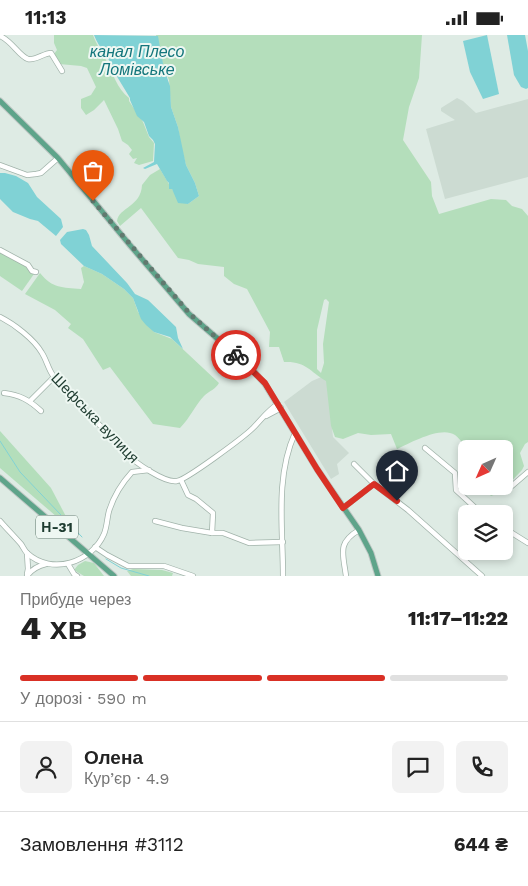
<!DOCTYPE html>
<html lang="uk">
<head>
<meta charset="utf-8">
<style>
  :root { --surface:#fff; --page:#f2f2f2; --text:#222; --muted:#767676; --line:#e0e0e0; --accent:#d93025 }
  body { margin:0; font-family:"Work Sans",sans-serif; background:var(--page); color:var(--text); height:100vh; display:flex; flex-direction:column; font-size:19px; white-space:nowrap }
  * { box-sizing:border-box; margin:0 }
  p { font-size:16px; color:var(--muted) }
  .icon { flex:none; width:28px; height:28px; fill:none; stroke:currentColor; stroke-width:2; stroke-linecap:round; stroke-linejoin:round }
  .map { position:relative; height:541px; overflow:hidden }
  .panel { display:flex; flex-direction:column; background:var(--surface); flex:1 }
  .panel>* { flex:none }
  .needle { width:32px; rotate:225deg }
  .buttons { position:absolute; left:458px; top:405px; display:grid; gap:10px }
  .buttons a { display:grid; place-items:center; width:55px; height:55px; border-radius:8px; background:var(--surface); box-shadow:0 2px 8px #0003; font-size:25px }
  .pin { position:absolute; display:grid; place-items:center; width:42px; height:42px; color:#fff; margin:-51px -21px; border-radius:50% 50% 50% 0; rotate:-45deg; box-shadow:0 0 5px #0007 }
  .pin .icon { rotate:45deg }
  .courier { position:absolute; display:grid; place-items:center; width:50px; height:50px; margin:-25px; border:4px solid #d93025; border-radius:50%; background:#fff; color:#222; box-shadow:0 1px 6px #0007 }
  .overview em { font-style:normal; font-weight:800 }
  .overview div { display:flex; flex-direction:column-reverse }
  .overview { display:flex; align-items:center; justify-content:space-between; height:85px; padding:0 20px }
  h1 { font-size:32px; font-weight:800; line-height:38px }
  .bar { display:grid; grid-template-columns:repeat(4,1fr); gap:8px 5px; align-content:center; height:60px; padding:0 20px }
  .bar i { height:6px; border-radius:4px; background:var(--line) }
  .bar .on { background:var(--accent) }
  .bar p { grid-column:span 4 }
  .line { display:flex; align-items:center; gap:12px; padding:0 20px; border-top:1px solid var(--line) }
  .line div { flex:1 }
  .round { display:grid; place-items:center; flex:none; width:52px; height:52px; border-radius:8px; background:var(--page) }
  .status { display:flex; justify-content:space-between; align-items:center; height:35px; padding:0 25px; background:var(--surface); direction:ltr }
  .status svg { height:14px; fill:currentColor }
  .map>svg:first-child { display:block }
  .built { fill:#ccdbd2 }
  .green { fill:#b4debb; fill-rule:evenodd }
  .water { fill:#80d2d5 }
  .lines { fill:none; stroke-linecap:round; stroke-linejoin:round }
  .stream { stroke:#80d2d5; stroke-width:1 }
  .minor-casing { stroke:#a1b3aa; stroke-width:6 }
  .major-casing { stroke:#c0c8c5; stroke-width:7 }
  .minor { stroke:#fff; stroke-width:4.5 }
  .major { stroke:#5ea48a; stroke-width:5 }
  .done { stroke:#61796f; stroke-width:5; stroke-dasharray:0 9 }
  .route { stroke:#d93025; stroke-width:6 }
  .labels { text-anchor:middle; dominant-baseline:central; stroke-width:4; stroke-linejoin:round; paint-order:stroke }
  .shield { fill:#eef7f2; stroke:#5c746a; stroke-width:1 }
  .shield-label { font-size:14px; font-weight:bold; fill:#1e3c30 }
  .street-label { font-size:15px; fill:#1e3c30; stroke:#eef7f2 }
  .water-label { font-size:16px; font-style:italic; fill:#14767c; stroke:#eef7f2 }
</style>
</head>
<body>
<div class="status"><b>11:13</b><svg viewBox="0 0 49 12"><path d="M0 12V9h3v3zM5 12V6h3v6zM10 12V3h3v9zM15 12V0h3v12zM26 1h20v11H26zM47 4h2v5h-2z"/></svg></div>
<div class="map">
<svg width="528" height="541" viewBox="0 0 528 541">
  <rect width="100%" height="100%" fill="#deebe4"/>
  <!-- built -->
  <g class="built">
    <polygon points="457,63 463,66 476,78 528,64 528,142 445,164 426,94 455,85 441,76 441,73"/>
    <polygon points="326,340 333,402 349,418 337,429 339,439 331,444 284,367 312,346"/>
  </g>
  <!-- green -->
  <g class="green">
    <path d="M54,0H93C96,9 102,17 106,25C113,38 117,54 129,63V66L143,87L149,102L154,108L153,126L139,130L134,128L137,123L133,124L129,119L132,115L128,110L122,106L118,94L104,65L94,75L86,80L81,73V64L91,60L96,52L87,33L81,31L59,29L54,19L57,15L54,8Z"/>
    <path d="M156,0H422L419,43L409,72L403,105L431,147L432,161L439,179L491,164L506,165L512,171L522,174L528,181V407L525,409L520,418L524,431L522,435L501,457L491,461L482,451H504V414H466C463,408 457,399 450,398C436,394 410,408 397,414L391,399L371,400L358,398L343,404L335,402L331,391L326,346C309,336 306,326 284,327L279,312H269L270,297L247,254L234,249L224,241V232L198,229L189,225L178,223L141,173L120,191L117,186C119,172 141,172 142,150L150,140L160,134L178,164L188,169L199,161L195,148L186,130L181,111L178,92L171,72L169,45L164,34ZM326,264L329,267L323,309L324,328L321,338L317,334V295L324,265Z"/>
    <polygon points="0,216 28,230 34,239 22,256 0,241"/>
    <path d="M84,231L102,239L124,254L133,263L138,277L154,297L172,304L219,348C216,354 209,356 204,361C196,369 190,383 180,393L153,389L110,332L103,335L83,304L68,293L71,289L55,275L25,259L40,238C53,254 62,252 81,254L84,247L81,233Z"/>
    <polygon points="0,396 51,453 71,491 64,488 0,433"/>
    <polygon points="85,526 94,528 104,541 84,541 74,535 78,530"/>
    <polygon points="133,534 162,535 173,538 172,541 131,541 127,536"/>
  </g>
  <!-- water -->
  <g class="water">
    <path d="M94,0L158,1L164,34L170,51L171,72L178,92L186,130L195,148L199,161L188,169L178,168L172,154H169V148L167,146L157,129L145,134L143,133L154,127L155,109L153,105L149,101L144,87L137,81L130,65V63L113,35C112,25 98,12 94,0Z"/>
    <polygon points="487,0 499,59 483,64 470,37 463,6"/>
    <polygon points="507,0 525,0 528,16 528,53 526,54 521,52 514,40"/>
    <polygon points="0,138 5,138 16,141 28,148 37,162 61,184 63,192 56,201 38,186 30,184 13,177 0,164"/>
    <polygon points="83,194 86,195 89,200 92,211 127,248 135,259 148,265 176,292 178,303 183,314 170,302 154,297 146,290 141,284 133,263 124,254 102,239 84,231 61,209 60,205 67,197"/>
  </g>
  <g class="lines">
    <!-- stream -->
    <g class="stream">
      <polyline points="0,406 20,437 82,502"/>
      <polyline points="106,524 121,533 149,541"/>
    </g>
    <defs>
      <g id="minor">
        <path d="M0,1C12,6 19,21 28,24C35,26 44,18 51,18L62,36"/>
        <polyline points="0,130 27,140 36,139 41,138 58,123"/>
        <polyline points="0,215 28,230 32,236 36,237"/>
        <path d="M0,282C14,289 34,304 42,318C47,326 48,334 54,342L127,419C136,428 164,448 177,446C186,445 244,402 253,393C261,385 268,375 278,369"/>
        <path d="M4,358C20,360 29,365 41,376"/>
        <polyline points="30,366 54,342"/>
        <polyline points="266,381 281,373"/>
        <polyline points="425,413 455,438 456,455 482,479"/>
        <polyline points="354,429 374,449 408,475 482,541"/>
        <polyline points="181,445 188,460 196,464 213,478 212,498"/>
        <polyline points="506,456 528,437"/>
        <polyline points="343,473 374,449"/>
        <path d="M0,486C7,494 14,501 21,509C23,512 25,516 27,518C52,541 92,527 104,499C107,492 107,483 109,476C114,460 121,449 132,437L149,435"/>
        <polyline points="155,486 182,493 212,498 223,498 249,508 283,507"/>
        <polyline points="504,493 528,508"/>
        <polyline points="95,512 107,520 128,531 164,531 193,541"/>
        <polyline points="68,529 74,539 77,541"/>
        <polyline points="27,539 28,534 27,518"/>
        <path d="M27,541C32,534 37,531 46,529"/>
        <path d="M283,541C283,494 275,442 295,398"/>
        <path d="M346,541C343,518 337,508 359,495"/>
      </g>
      <g id="major">
        <polyline points="0,66 58,123 129,209 189,279 248,330 265,349 317,434 359,495 371,518 378,541"/>
        <polyline points="0,443 114,541"/>
      </g>
    </defs>
    <!-- minor casing -->
    <use href="#minor" class="minor-casing"/>
    <!-- major casing -->
    <use href="#major" class="major-casing"/>
    <!-- minor -->
    <use href="#minor" class="minor"/>
    <!-- major -->
    <use href="#major" class="major"/>
  </g>
  <g class="lines">
    <!-- done -->
    <polyline class="done" points="93,166 190,279 236,320"/>
    <!-- route -->
    <polyline class="route" points="236,320 265,348 317,434 343,473 374,449 397,466"/>
  </g>
  <g class="labels">
    <!-- shield labels -->
    <rect class="shield" x="36" y="480.5" width="42" height="23" rx="4"/>
    <g class="shield-label">
      <text x="57" y="492">Н-31</text>
    </g>
    <!-- street labels -->
    <g class="street-label">
      <text transform="translate(95 383) rotate(46)">Шефська вулиця</text>
    </g>
    <!-- water labels -->
    <g class="water-label">
      <text x="137" y="16">канал Плесо<tspan x="137" dy="18">Ломівське</tspan></text>
    </g>
  </g>
</svg>
<div class="buttons">
<a><svg class="needle" viewBox="-14 -14 28 28"><path d="M0-13l5 13h-10z" fill="#e53935"/><path d="M0 13l5-13h-10z" fill="#767676"/></svg></a>
<a><svg class="icon" aria-label="layers" viewBox="0 0 24 24"><path d="M12 4l9 5-9 5-9-5zM3 14l9 5 9-5"/></svg></a>
</div>
<div class="pin" style="left:93px;top:166px;background:#ea580c"><svg class="icon" aria-label="bag" viewBox="0 0 24 24"><path d="M5 8h14l-1 12H6zM9 8a3 3 0 0 1 6 0"/></svg></div>
<div class="pin" style="left:397px;top:466px;background:#1f2937"><svg class="icon" aria-label="home" viewBox="0 0 24 24"><path d="M3 11l9-7 9 7M6 9v11h12V9"/></svg></div>
<div class="courier" style="left:236px;top:320px"><svg class="icon" aria-label="bike" viewBox="0 0 24 24"><circle cx="6" cy="16" r="4"/><circle cx="18" cy="16" r="4"/><path d="M6 16l4-8h5l3 8M10 8l3 8H6M13 5h3"/></svg></div>
</div>
<section class="panel">
<div class="overview"><div><h1>4 хв</h1><p>Прибуде через</p></div><em>11:17–11:22</em></div>
<div class="bar"><i class="on"></i><i class="on"></i><i class="on"></i><i></i><p>У дорозі · 590 m</p></div>
<div class="line" style="height:90px"><a class="round"><svg class="icon" aria-label="person" viewBox="0 0 24 24"><circle cx="12" cy="8" r="4"/><path d="M4 21q1-7 8-7t8 7"/></svg></a><div><b>Олена</b><p>Кур’єр · 4.9</p></div><a class="round"><svg class="icon" aria-label="chat" viewBox="0 0 24 24"><path d="M4 5h16v11H9l-5 4z"/></svg></a><a class="round"><svg class="icon" aria-label="phone" viewBox="0 0 24 24"><path d="M5 4h4l2 5-3 2q2 4 5 5l2-3 5 2v4C11 20 4 13 5 4z"/></svg></a></div>
<div class="line" style="height:65px"><div>Замовлення #3112</div><b>644 ₴</b></div>
</section>
</body>
</html>
